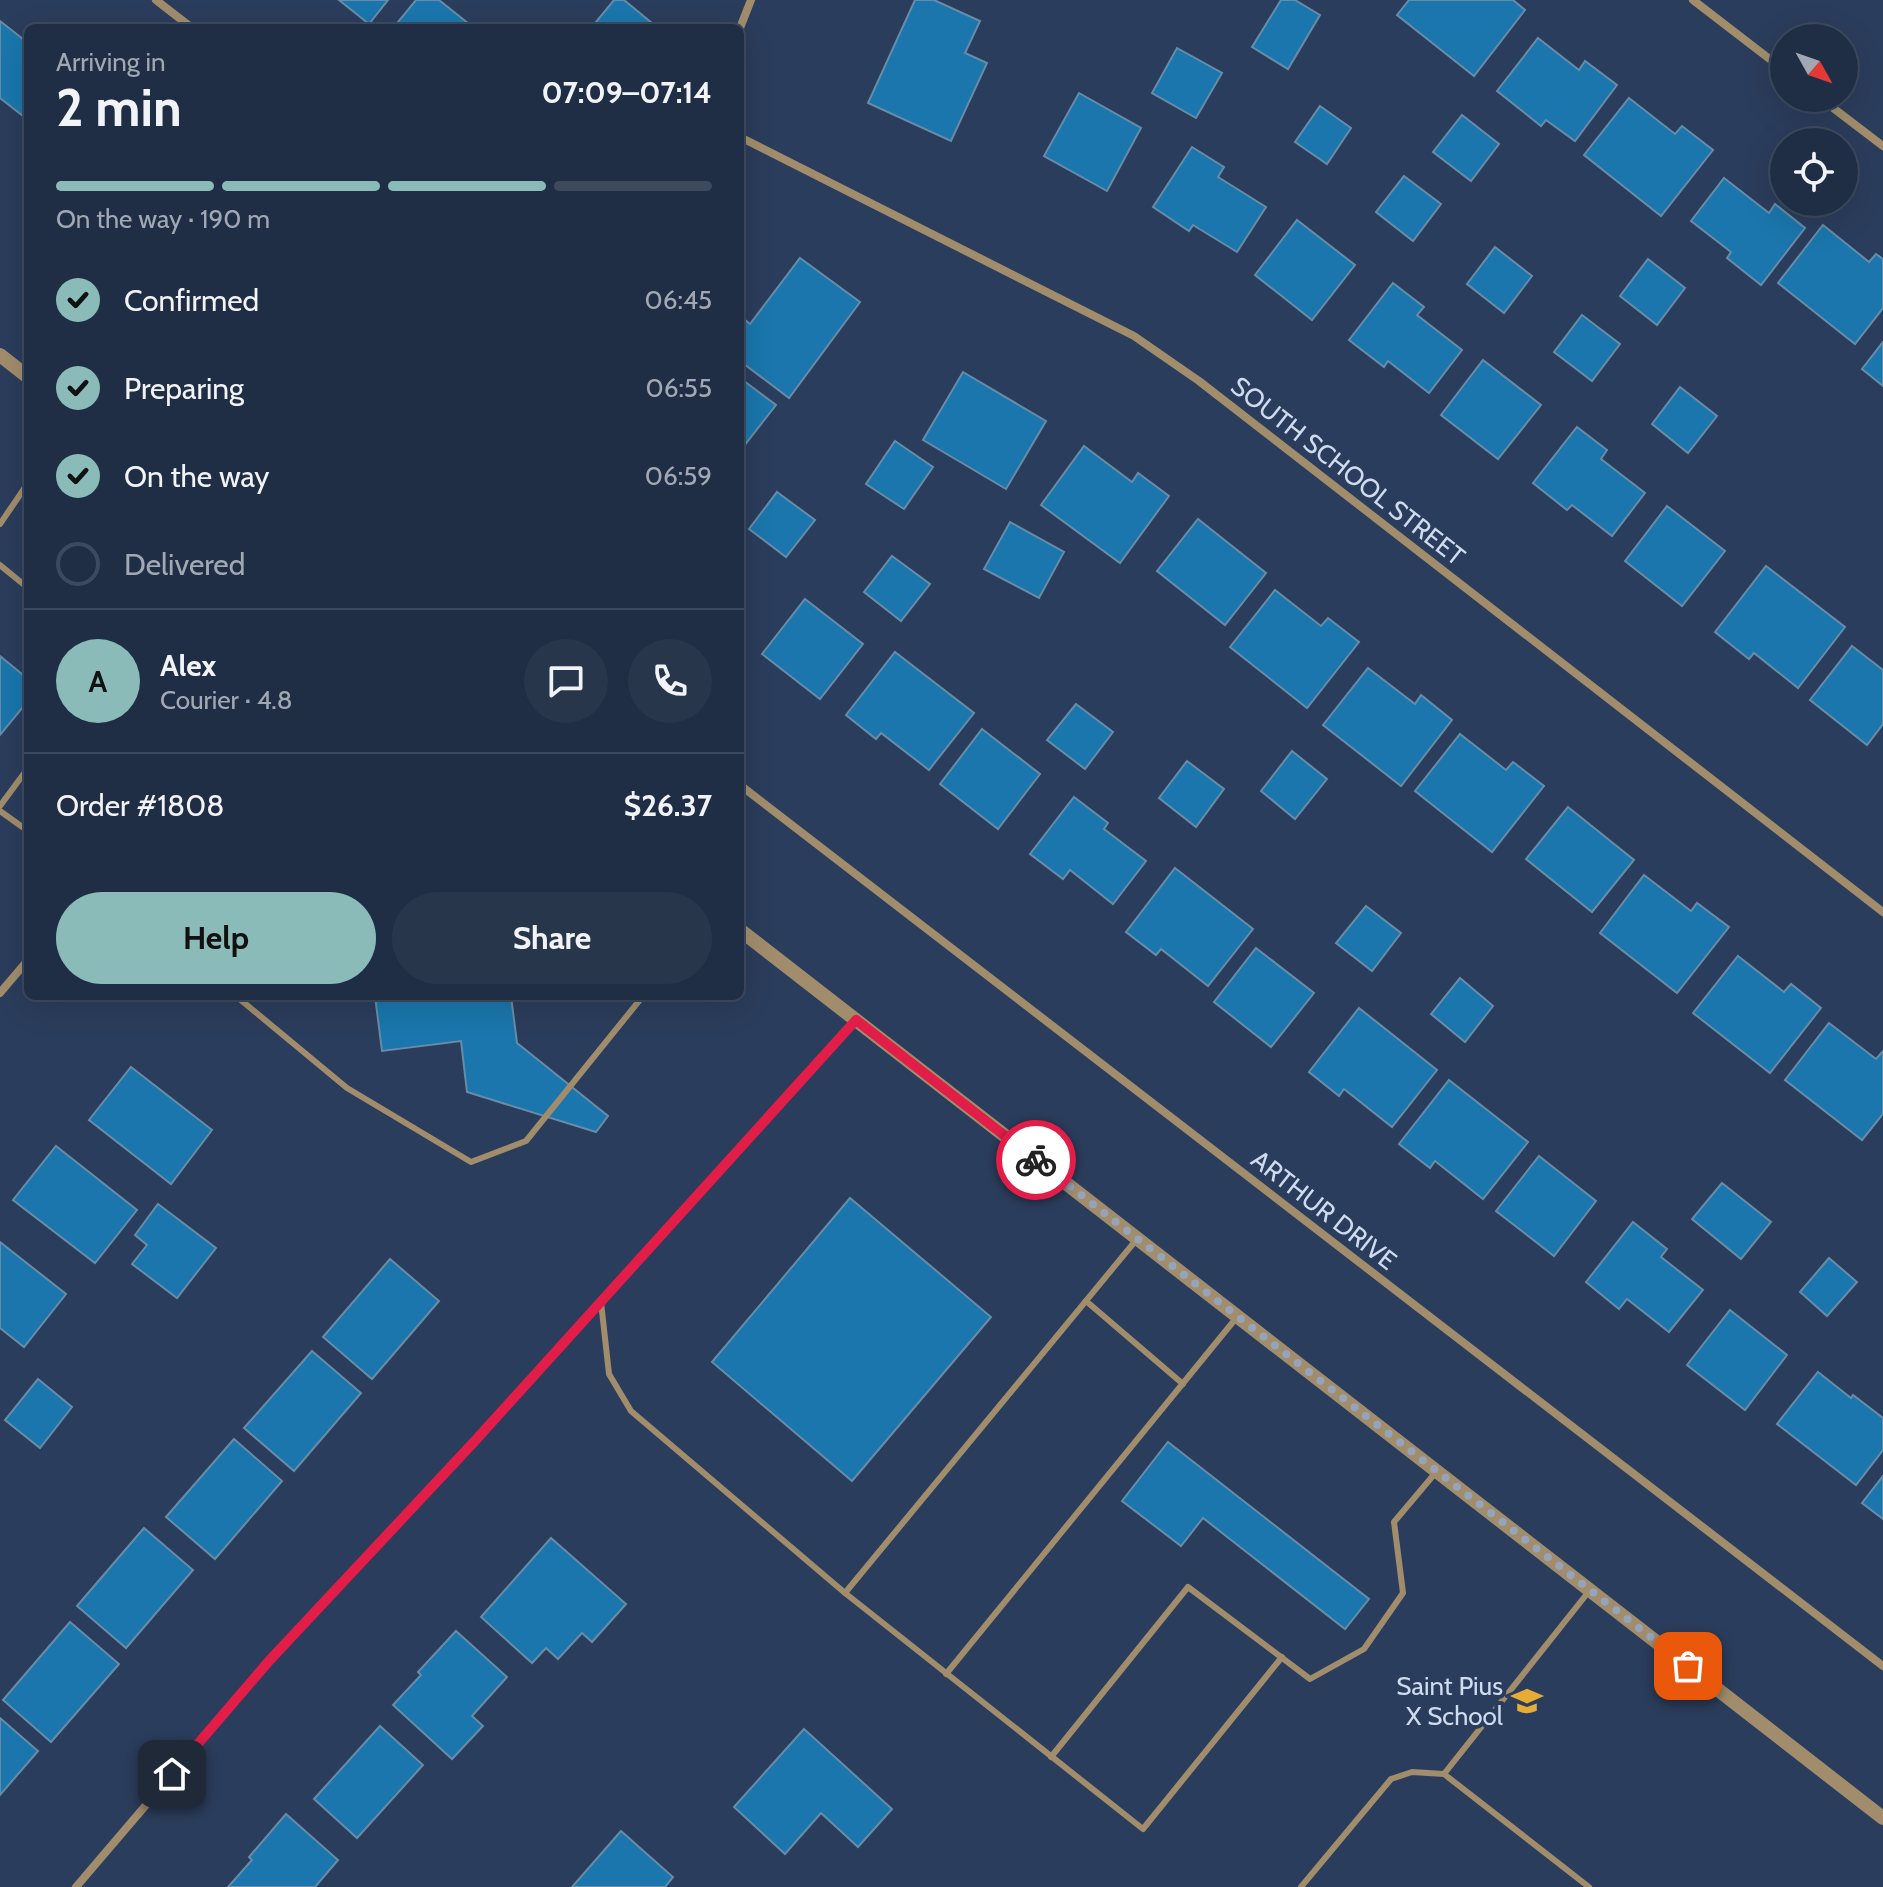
<!DOCTYPE html>
<html lang="en">
<head>
<meta charset="utf-8">
<style>
  :root { --surface:#202e45; --page:#28364c; --text:#f1f3f6; --muted:#a2a8b3; --line:#3d4a5e; --accent:#8bbbb9 }
  body { margin:0; font-family:Cabin,sans-serif; background:var(--page); color:var(--text); height:100vh; display:flex; flex-direction:column; font-size:30px; white-space:nowrap }
  * { box-sizing:border-box; margin:0 }
  p { font-size:26px; color:var(--muted) }
  .icon { flex:none; width:44px; height:44px; fill:none; stroke:currentColor; stroke-width:2; stroke-linecap:round; stroke-linejoin:round }
  .map { position:relative; flex:1; overflow:hidden }
  .sheet { position:absolute; left:24px; top:24px; width:720px; height:976px; display:flex; flex-direction:column; background:var(--surface); border-radius:12px; box-shadow:0 8px 32px #0002,0 0 0 2px var(--line) }
  .sheet>* { flex:none }
  .needle { width:52px; rotate:130deg }
  .fabs { position:absolute; left:1770px; top:24px; display:grid; gap:16px }
  .fabs a { display:grid; place-items:center; width:88px; height:88px; border-radius:50%; background:var(--surface); box-shadow:0 8px 32px #0002,0 0 0 2px var(--line); font-size:40px }
  .pin { position:absolute; display:grid; place-items:center; width:68px; height:68px; color:#fff; margin:-34px; border-radius:16px; box-shadow:0 4px 12px #0006 }
  .courier { position:absolute; display:grid; place-items:center; width:80px; height:80px; margin:-40px; border:6px solid #e11d48; border-radius:50%; background:#fff; color:#222; box-shadow:0 2px 10px #0007 }
  .summary em { font-style:normal; font-weight:800 }
  .summary div { display:flex; flex-direction:column-reverse }
  .summary { display:flex; align-items:center; justify-content:space-between; height:136px; padding:0 32px }
  h1 { font-size:52px; font-weight:800; line-height:60px }
  .bar { display:grid; grid-template-columns:repeat(4,1fr); gap:12px 8px; align-content:center; height:96px; padding:0 32px }
  .bar i { height:10px; border-radius:6px; background:var(--line) }
  .bar .active { background:var(--accent) }
  .bar p { grid-column:span 4 }
  .line { display:flex; align-items:center; gap:20px; padding:0 32px; border-top:2px solid var(--line) }
  .line div { flex:1 }
  .round { display:grid; place-items:center; flex:none; width:84px; height:84px; border-radius:42px; background:var(--page) }
  ol { padding:0 32px; list-style:none }
  li { display:flex; align-items:center; gap:24px; height:88px }
  li p { margin-inline-start:auto }
  li .icon { padding:8px; border-radius:50%; background:var(--accent); color:#111; stroke-width:4 }
  li:last-child { color:var(--muted) }
  li i { width:44px; height:44px; border:4px solid var(--line); border-radius:50% }
  .action { display:flex; gap:16px; margin-top:auto; padding:16px 32px }
  .action a { flex:1; height:92px; border-radius:48px; background:var(--accent); color:#111; font-size:32px; font-weight:800; line-height:92px; text-align:center }
  .action a+a { background:var(--page); color:var(--text) }
  .map>svg:first-child { display:block }
  .building { fill:#1a76ac; stroke:#678ca8; stroke-width:2 }
  .lines { fill:none; stroke-linecap:round; stroke-linejoin:round }
  .service { stroke:#a18d6c; stroke-width:6 }
  .minor { stroke:#a18d6c; stroke-width:8 }
  .tertiary { stroke:#a18d6c; stroke-width:14 }
  .done { stroke:#96a4bb; stroke-width:8; stroke-dasharray:0 14.4 }
  .route { stroke:#e11d48; stroke-width:10 }
  .labels { text-anchor:middle; dominant-baseline:central; stroke-width:8; stroke-linejoin:round; paint-order:stroke }
  .street-label { font-size:26px; fill:#cfdbee; stroke:#2b3d5c }
  .poi-label { font-size:26px; fill:#cfdbee; stroke:#2b3d5c; text-anchor:end }
</style>
</head>
<body>
<div class="map">
<svg width="1883" height="1887" viewBox="0 0 1883 1887">
  <rect width="100%" height="100%" fill="#2b3d5c"/>
  <!-- building -->
  <g class="building">
    <polygon points="339,0 388,0 369,24"/>
    <polygon points="416,0 439,0 474,28 393,28"/>
    <polygon points="614,0 624,0 658,28 591,28"/>
    <polygon points="915,0 934,0 980,21 965,53 987,63 951,141 868,103"/>
    <polygon points="1281,0 1295,0 1320,15 1288,69 1252,47"/>
    <polygon points="1409,0 1513,0 1525,10 1474,76 1397,15"/>
    <polygon points="0,21 28,43 28,120 0,98"/>
    <polygon points="1538,38 1579,70 1585,61 1617,85 1575,141 1546,120 1541,126 1497,91"/>
    <polygon points="1177,48 1222,73 1196,118 1152,93"/>
    <polygon points="1079,93 1141,128 1107,191 1044,156"/>
    <polygon points="1629,98 1675,134 1682,126 1713,150 1661,216 1584,155"/>
    <polygon points="1320,106 1351,128 1327,164 1295,142"/>
    <polygon points="1462,115 1499,144 1471,181 1433,152"/>
    <polygon points="1192,147 1224,167 1218,177 1266,207 1237,252 1193,225 1189,231 1153,207"/>
    <polygon points="1404,176 1441,204 1413,241 1376,212"/>
    <polygon points="1724,178 1769,213 1775,204 1805,228 1761,285 1727,258 1731,252 1691,221"/>
    <polygon points="1297,220 1355,265 1312,320 1255,275"/>
    <polygon points="1823,225 1869,262 1876,254 1883,259 1883,308 1855,344 1778,283"/>
    <polygon points="1495,247 1532,276 1504,313 1467,284"/>
    <polygon points="800,258 860,302 789,398 740,361 740,324 744,319 750,324"/>
    <polygon points="1648,259 1685,288 1657,325 1620,296"/>
    <polygon points="1393,283 1424,307 1417,315 1462,350 1429,393 1388,361 1384,367 1349,340"/>
    <polygon points="1582,315 1620,344 1592,381 1554,352"/>
    <polygon points="1883,342 1883,386 1862,369"/>
    <polygon points="1483,360 1541,405 1498,459 1441,415"/>
    <polygon points="963,372 1046,421 1006,489 923,440"/>
    <polygon points="740,378 776,405 740,451"/>
    <polygon points="1680,387 1717,416 1688,453 1652,424"/>
    <polygon points="1577,427 1607,450 1601,459 1645,493 1612,536 1572,505 1567,510 1533,483"/>
    <polygon points="895,441 933,467 904,509 866,484"/>
    <polygon points="1084,446 1132,482 1138,473 1169,496 1120,563 1041,505"/>
    <polygon points="777,492 815,520 786,557 749,529"/>
    <polygon points="1667,506 1725,551 1682,606 1625,561"/>
    <polygon points="1198,519 1266,573 1225,625 1157,571"/>
    <polygon points="1010,522 1064,552 1039,598 984,569"/>
    <polygon points="892,556 930,584 901,621 864,592"/>
    <polygon points="1766,566 1845,627 1798,688 1754,653 1749,659 1715,632"/>
    <polygon points="1275,590 1321,626 1328,618 1359,642 1307,708 1230,647"/>
    <polygon points="805,599 863,644 820,699 762,654"/>
    <polygon points="1852,646 1883,670 1883,724 1867,745 1810,700"/>
    <polygon points="895,652 974,713 929,770 881,733 876,739 846,715"/>
    <polygon points="0,656 28,679 28,701 0,735"/>
    <polygon points="1368,668 1415,704 1421,695 1452,720 1401,786 1323,725"/>
    <polygon points="1076,704 1113,732 1085,769 1047,740"/>
    <polygon points="982,729 1040,774 998,829 940,784"/>
    <polygon points="1460,734 1506,770 1513,762 1544,786 1492,852 1415,791"/>
    <polygon points="1292,751 1327,779 1295,819 1261,791"/>
    <polygon points="1187,761 1224,789 1196,827 1159,798"/>
    <polygon points="1074,797 1108,823 1104,829 1146,861 1113,904 1070,870 1063,879 1030,854"/>
    <polygon points="1568,807 1634,860 1592,912 1526,859"/>
    <polygon points="1175,868 1253,929 1208,986 1161,949 1156,955 1126,932"/>
    <polygon points="1644,875 1691,911 1697,903 1729,927 1677,993 1600,933"/>
    <polygon points="1366,906 1401,933 1372,971 1336,943"/>
    <polygon points="1256,948 1314,993 1271,1047 1214,1002"/>
    <polygon points="1738,956 1784,992 1791,984 1821,1008 1770,1073 1693,1013"/>
    <polygon points="1460,978 1493,1006 1465,1042 1431,1014"/>
    <polygon points="375,996 511,996 517,1043 608,1116 596,1132 467,1092 461,1041 382,1051"/>
    <polygon points="1359,1008 1437,1070 1392,1127 1344,1089 1339,1096 1309,1072"/>
    <polygon points="1829,1023 1876,1059 1883,1051 1883,1114 1862,1140 1785,1080"/>
    <polygon points="131,1067 212,1130 171,1184 89,1120"/>
    <polygon points="1449,1080 1528,1142 1483,1199 1435,1161 1430,1168 1399,1144"/>
    <polygon points="56,1146 137,1210 95,1263 13,1200"/>
    <polygon points="1539,1156 1596,1201 1554,1256 1496,1211"/>
    <polygon points="1722,1183 1771,1222 1741,1259 1692,1219"/>
    <polygon points="850,1198 991,1317 852,1481 712,1362"/>
    <polygon points="158,1204 216,1248 177,1298 132,1264 147,1245 135,1235"/>
    <polygon points="1633,1222 1667,1249 1661,1257 1703,1290 1669,1332 1627,1299 1619,1309 1586,1282"/>
    <polygon points="0,1242 66,1294 24,1347 0,1328"/>
    <polygon points="1829,1258 1857,1282 1827,1316 1800,1292"/>
    <polygon points="390,1259 439,1301 372,1379 323,1337"/>
    <polygon points="1730,1310 1787,1355 1745,1410 1687,1365"/>
    <polygon points="312,1351 361,1393 294,1471 244,1428"/>
    <polygon points="1818,1372 1851,1398 1853,1395 1883,1418 1883,1450 1856,1485 1777,1424"/>
    <polygon points="38,1379 72,1407 40,1448 5,1420"/>
    <polygon points="234,1439 282,1481 215,1559 166,1517"/>
    <polygon points="1168,1442 1369,1599 1345,1629 1203,1518 1181,1546 1122,1501"/>
    <polygon points="1883,1476 1883,1519 1862,1503"/>
    <polygon points="144,1528 193,1570 126,1648 77,1606"/>
    <polygon points="551,1538 626,1604 592,1642 582,1633 558,1659 546,1648 532,1663 481,1617"/>
    <polygon points="70,1622 119,1664 51,1742 3,1700"/>
    <polygon points="456,1631 507,1677 472,1716 483,1726 452,1759 393,1705 421,1675 418,1672"/>
    <polygon points="0,1718 38,1751 0,1795"/>
    <polygon points="380,1726 423,1765 357,1838 314,1799"/>
    <polygon points="804,1729 892,1809 858,1847 821,1813 785,1854 734,1807"/>
    <polygon points="286,1814 338,1860 315,1887 228,1887 252,1860 249,1857"/>
    <polygon points="621,1831 673,1877 665,1887 572,1887"/>
  </g>
  <g class="lines">
    <!-- service -->
    <g class="service">
      <polyline points="0,524 28,483"/>
      <polyline points="0,565 28,588"/>
      <polyline points="0,806 28,768"/>
      <polyline points="0,811 28,831"/>
      <polyline points="236,996 347,1088 471,1162 526,1141 643,996"/>
      <polyline points="1086,1301 1183,1384"/>
      <polyline points="601,1302 609,1374 631,1411 845,1593 1143,1829 1282,1657"/>
      <polyline points="845,1593 1137,1239"/>
      <polyline points="946,1674 1237,1317"/>
      <polyline points="1051,1757 1188,1587 1310,1679 1364,1649 1403,1593 1394,1522 1437,1471"/>
      <polyline points="1444,1774 1589,1887"/>
      <polyline points="1301,1887 1391,1779 1412,1772 1444,1774 1590,1590"/>
    </g>
    <!-- minor -->
    <g class="minor">
      <polyline points="156,0 192,28"/>
      <polyline points="1693,0 1784,70"/>
      <polyline points="740,28 751,0"/>
      <polyline points="1820,98 1883,146"/>
      <polyline points="740,137 1134,336 1199,381 1883,912"/>
      <polyline points="740,785 1883,1666"/>
      <polyline points="0,993 28,960"/>
      <polyline points="76,1887 269,1661 473,1443 856,1020"/>
    </g>
    <!-- tertiary -->
    <g class="tertiary">
      <polyline points="0,355 28,377"/>
      <polyline points="740,930 1883,1818"/>
    </g>
  </g>
  <g class="lines">
    <!-- done -->
    <polyline class="done" points="1036,1160 1688,1666"/>
    <!-- route -->
    <polyline class="route" points="172,1774 269,1661 473,1443 856,1020 1036,1160"/>
  </g>
  <!-- icons -->
  <defs>
    <symbol id="school-bare" viewBox="-9 -9 18 18"><path d="M0-5L7-2L0 1L-7-2ZM-4 1L0 2.5L4 1V4Q0 6-4 4Z" fill="#e6ac36" stroke="#2b3d5c" stroke-width="2.5" paint-order="stroke"/></symbol>
  </defs>
  <g fill-rule="evenodd">
    <use href="#school-bare" x="1505" y="1679" width="44" height="44"/>
  </g>
  <g class="labels">
    <!-- street labels -->
    <g class="street-label">
      <text transform="translate(1348 471) rotate(38)">SOUTH SCHOOL STREET</text>
      <text transform="translate(1324 1210) rotate(38)">ARTHUR DRIVE</text>
    </g>
    <!-- poi labels -->
    <g class="poi-label">
      <text x="1503" y="1686">Saint Pius<tspan x="1503" dy="30">X School</tspan></text>
    </g>
  </g>
</svg>
<div class="fabs">
<a><svg class="needle" viewBox="-14 -14 28 28"><path d="M0-13l5 13h-10z" fill="#e53935"/><path d="M0 13l5-13h-10z" fill="#a2a8b3"/></svg></a>
<a><svg class="icon" aria-label="locate" viewBox="0 0 24 24"><circle cx="12" cy="12" r="6"/><path d="M12 2v4M12 18v4M2 12h4M18 12h4"/></svg></a>
</div>
<div class="pin" style="left:1688px;top:1666px;background:#ea580c"><svg class="icon" aria-label="bag" viewBox="0 0 24 24"><path d="M5 8h14l-1 12H6zM9 8a3 3 0 0 1 6 0"/></svg></div>
<div class="pin" style="left:172px;top:1774px;background:#1f2937"><svg class="icon" aria-label="home" viewBox="0 0 24 24"><path d="M3 11l9-7 9 7M6 9v11h12V9"/></svg></div>
<div class="courier" style="left:1036px;top:1160px"><svg class="icon" aria-label="bike" viewBox="0 0 24 24"><circle cx="6" cy="16" r="4"/><circle cx="18" cy="16" r="4"/><path d="M6 16l4-8h5l3 8M10 8l3 8H6M13 5h3"/></svg></div>
<section class="sheet">
<div class="summary"><div><h1>2 min</h1><p>Arriving in</p></div><em>07:09–07:14</em></div>
<div class="bar"><i class="active"></i><i class="active"></i><i class="active"></i><i></i><p>On the way · 190 m</p></div>
<ol>
<li><svg class="icon" aria-label="check" viewBox="0 0 24 24"><path d="M5 12l5 5 9-10"/></svg>Confirmed<p>06:45</p></li>
<li><svg class="icon" aria-label="check" viewBox="0 0 24 24"><path d="M5 12l5 5 9-10"/></svg>Preparing<p>06:55</p></li>
<li><svg class="icon" aria-label="check" viewBox="0 0 24 24"><path d="M5 12l5 5 9-10"/></svg>On the way<p>06:59</p></li>
<li><i></i>Delivered</li>
</ol>
<div class="line" style="height:144px"><b class="round" style="background:var(--accent);color:#111">A</b><div><b>Alex</b><p>Courier · 4.8</p></div><a class="round"><svg class="icon" aria-label="chat" viewBox="0 0 24 24"><path d="M4 5h16v11H9l-5 4z"/></svg></a><a class="round"><svg class="icon" aria-label="phone" viewBox="0 0 24 24"><path d="M5 4h4l2 5-3 2q2 4 5 5l2-3 5 2v4C11 20 4 13 5 4z"/></svg></a></div>
<div class="line" style="height:104px"><div>Order #1808</div><b>$26.37</b></div>
<div class="action"><a>Help</a><a>Share</a></div>
</section>
</div>
</body>
</html>
